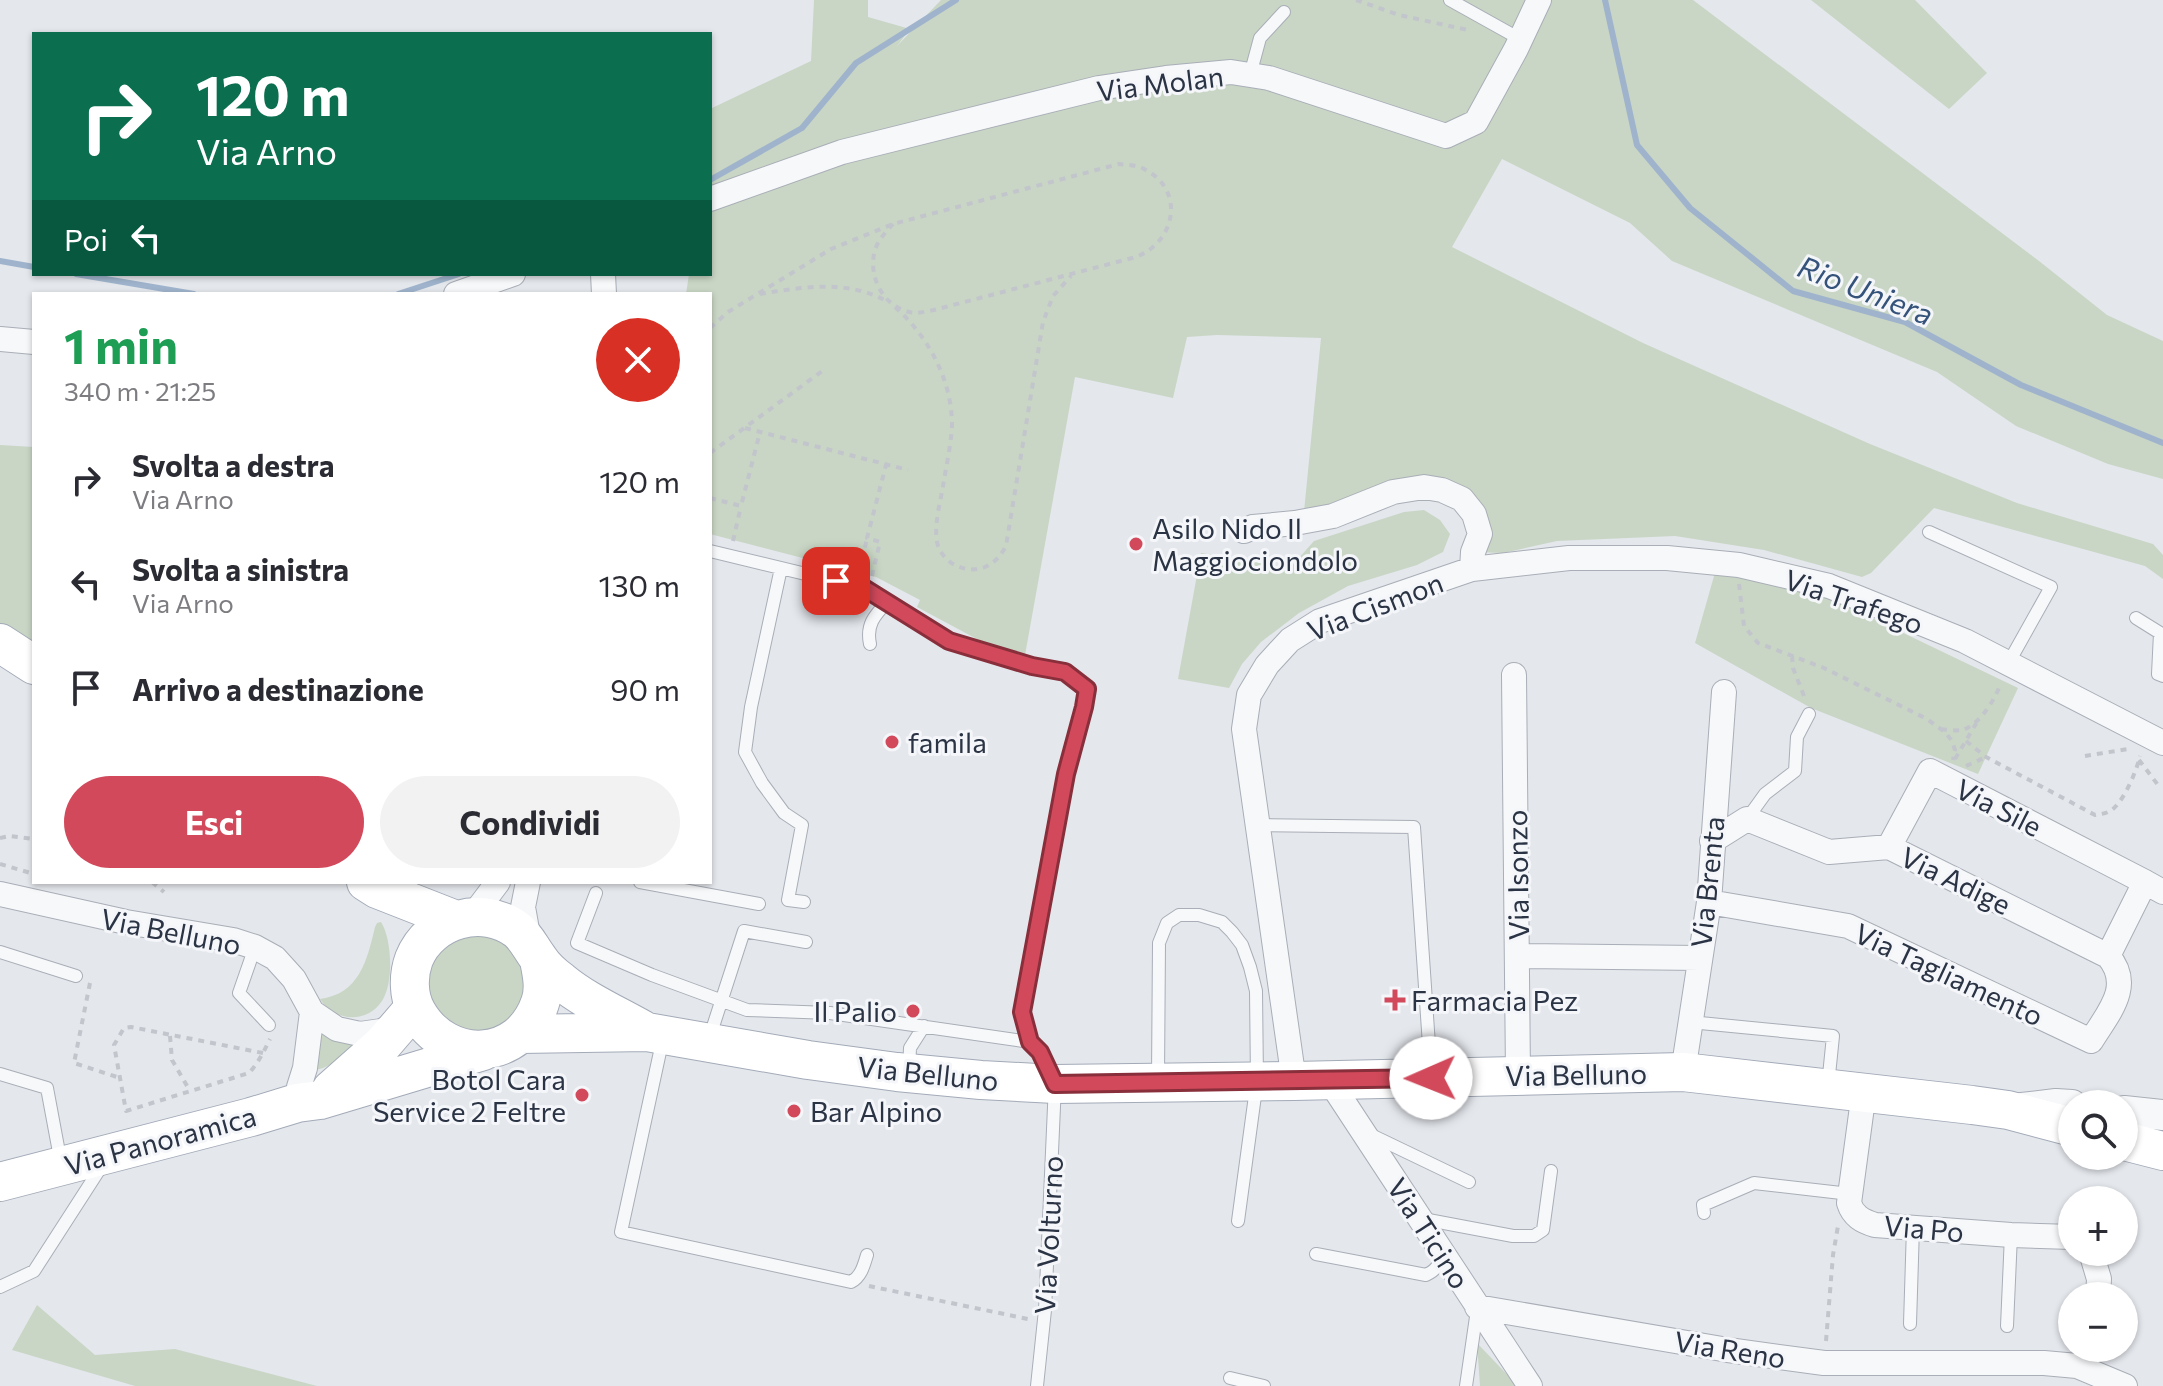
<!DOCTYPE html>
<html lang="it">
<meta charset="utf-8">
<style>
:root{--surface:#fff;--page:#f2f2f3;--text:#2b2b33;--muted:#7c7c81;--accent:#d1495b}
body{margin:0;font-family:Commissioner,sans-serif;background:var(--page);color:var(--text);height:100vh;display:flex;flex-direction:column;font-size:30px;white-space:nowrap}
*{box-sizing:border-box;margin:0}
p{font-size:26px;color:var(--muted)}
.icon{flex:none;width:44px;height:44px;fill:none;stroke:currentColor;stroke-width:2;stroke-linecap:round;stroke-linejoin:round}
.map{position:relative;flex:1;overflow:hidden}
.side{position:absolute;left:32px;top:292px;width:680px;height:592px;display:flex;flex-direction:column;background:var(--surface);border-radius:0px;box-shadow:0 2px 6px #0004}
.side>*{flex:none}
.top-card{position:absolute;left:32px;top:32px;width:680px;height:244px;border-radius:0px;box-shadow:0 2px 6px #0004;background:#0b6e4f;color:#fff;overflow:hidden}
.buttons{position:absolute;left:2058px;top:1090px;display:grid;gap:16px}
.buttons a{display:grid;place-items:center;width:80px;height:80px;border-radius:50%;background:var(--surface);box-shadow:0 2px 6px #0004;font-size:40px}
.pin{position:absolute;display:grid;place-items:center;width:68px;height:68px;color:#fff;margin:-34px;border-radius:16px;box-shadow:0 4px 12px #0006}
.me{position:absolute;width:88px;margin:-44px;rotate:269deg;stroke-linejoin:round;filter:drop-shadow(0 0 6px #0008)}
.turn{display:flex;align-items:center;gap:28px;height:168px;padding:0 32px;font-size:36px}
.turn .icon{width:104px;height:104px;stroke-width:2.5}
.turn b{display:block;font-size:56px;line-height:68px}
.then{display:flex;align-items:center;height:76px;padding:0 32px;background:#0003;gap:16px;font-size:30px}
.round{display:grid;place-items:center;flex:none;width:84px;height:84px;border-radius:42px;background:var(--page)}
.overview{display:flex;align-items:center;justify-content:space-between;height:136px;padding:0 32px}
h1{font-size:48px;font-weight:700;line-height:60px;color:#1e9e55}
.button{display:flex;gap:16px;margin-top:auto;padding:16px 32px}
.button a{flex:1;height:92px;border-radius:48px;background:var(--accent);color:#fff;font-size:32px;font-weight:700;line-height:92px;text-align:center}
.button a+a{background:var(--page);color:var(--text)}
ul{padding:0;list-style:none}
li{display:flex;align-items:center;gap:24px;height:104px;padding:0 32px}
li div{flex:1}
li b{display:block;font-size:30px}
li em{font-style:normal}
.map>svg:first-child{display:block}
.green{fill:#c9d6c5}
.lines{fill:none;stroke-linecap:round;stroke-linejoin:round}
.stream{stroke:#9fb4cc;stroke-width:6}
.service-casing{stroke:#a9aeb7;stroke-width:14}
.minor-casing{stroke:#a9aeb7;stroke-width:26}
.tertiary-casing{stroke:#a9aeb7;stroke-width:32}
.primary-casing{stroke:#a3abb8;stroke-width:40}
.path{stroke:#c2c5cb;stroke-width:4;stroke-dasharray:6 6;stroke-linecap:butt}
.service{stroke:#f7f8fa;stroke-width:12}
.minor{stroke:#f7f8fa;stroke-width:24}
.tertiary{stroke:#f7f8fa;stroke-width:30}
.primary{stroke:#fff;stroke-width:38}
.route-casing{stroke:#882f3b;stroke-width:20}
.route{stroke:#d1495b;stroke-width:14}
.poi-dot{fill:#d1495b;stroke:#f4f6f9;stroke-width:3}
.labels{text-anchor:middle;dominant-baseline:central;stroke-width:6;stroke-linejoin:round;paint-order:stroke}
.street-label{font-size:28px;fill:#2b3445;stroke:#f4f6f9}
.poi-label{font-size:28px;fill:#2b3445;stroke:#f4f6f9;text-anchor:start}
.water-label{font-size:30px;font-style:italic;fill:#34527a;stroke:#f4f6f9}
</style>
<div class="map">
<svg width="2163" height="1386" viewBox="0 0 2163 1386">
<rect width="100%" height="100%" fill="#e4e7ec"/>
<path class="green" d="M 814,0 L 868,0 L 868,17 L 910,29 L 897,46 L 941,0 L 1693,0 L 2039,261 L 2107,315 L 2163,341 L 2163,479 L 2108,464 L 2016,426 L 1937,372 L 1672,261 L 1630,223 L 1502,159 L 1452,247 L 1643,343 L 1870,444 L 2017,503 L 2153,544 L 2163,555 L 2163,579 L 2145,566 L 1934,508 L 1871,573 L 1862,577 L 1764,550 L 1675,536 L 1557,541 L 1503,553 L 1473,552 L 1480,533 L 1442,490 L 1303,522 L 1321,338 L 1217,335 L 1187,337 L 1173,398 L 1075,377 L 1025,655 L 988,645 L 917,607 L 920,600 L 876,577 L 710,534 L 710,294 L 686,294 L 689,274 L 710,274 L 710,109 L 811,61 Z
M 1811,0 L 1915,0 L 1987,73 L 1949,109 Z
M 0,445 L 34,447 L 34,651 L 0,629 Z
M 1424,510 L 1440,520 L 1450,534 L 1443,552 L 1417,565 L 1348,586 L 1299,613 L 1261,642 L 1242,664 L 1229,688 L 1178,679 L 1201,553 L 1290,568 L 1314,541 L 1404,512 Z
M 1716,569 L 1822,594 L 2018,688 L 1978,774 L 1811,708 L 1695,643 Z
M 381,922 C 392,939 394,983 382,1001 C 367,1024 334,1022 320,999 C 359,994 367,961 375,927 L 377,923 Z
M428 983a49 49 0 1 1 98 0a49 49 0 1 1-98 0Z
M 316,1021 L 365,1035 C 351,1049 335,1066 316,1070 Z
M 37,1305 L 95,1355 L 175,1349 L 317,1386 L 135,1386 L 12,1350 Z
M 1477,1343 L 1518,1386 L 1480,1386 Z"/>
<g class="lines">
<path class="stream" d="M 1605,0 L 1637,145 L 1690,208 L 1793,291 L 1905,322 L 2021,385 L 2163,443
M 710,180 L 802,128 L 856,63 L 956,0
M 0,261 L 34,267
M 76,274 L 194,294
M 398,294 L 459,274"/>
<defs>
<path id="service" d="M 1450,0 L 1520,39
M 1250,75 L 1260,38 L 1284,12
M 1929,532 L 2051,587 L 2009,662
M 710,551 L 864,588 L 949,641 L 1032,666 L 1065,672 L 1087,689 L 1084,707 L 1066,774 L 1022,1012 L 1030,1042 L 1040,1052 L 1055,1084 L 1045,1310 L 1037,1386
M 781,568 L 751,707 L 745,752 L 762,783 L 784,813 L 802,825 L 788,900 L 804,902
M 2136,618 L 2160,633 L 2158,674 L 2163,676
M 870,644 C 866,625 874,616 887,602
M 1747,819 L 1765,794 L 1795,771 L 1797,737 L 1809,714
M 1257,825 L 1414,827 L 1431,1074
M 640,882 L 759,904
M 596,893 L 577,943 L 652,975 L 747,1010 L 830,1013 L 1030,1042
M 255,947 L 239,993 L 269,1025
M 0,952 L 76,976
M 1690,1022 L 1833,1036 L 1828,1085
M 663,1038 L 621,1232 L 851,1282 C 861,1277 864,1265 867,1255
M 709,1039 L 744,931 L 806,942
M 909,1071 L 910,1048 L 924,1026
M 0,1074 L 47,1088 L 61,1163
M 1158,1077 L 1159,943 L 1167,923 L 1179,915 L 1199,915 L 1222,922 L 1232,932 L 1242,945 L 1250,967 L 1256,991 L 1257,1081 L 1238,1221
M 1369,1134 L 1469,1182
M 1704,1213 L 1703,1205 L 1754,1183 L 1850,1194
M 1423,1219 L 1513,1236 L 1534,1236 L 1543,1230 L 1551,1171
M 1316,1254 L 1426,1275 C 1436,1270 1439,1266 1441,1255
M 0,1287 L 34,1271 L 103,1164
M 1910,1324 L 1913,1227
M 2007,1326 L 2011,1235
M 1230,1378 L 1264,1386
M 1466,1386 L 1477,1310"/>
<path id="minor" d="M 710,199 L 842,152 L 1099,88 L 1166,78 L 1231,72 L 1269,78 L 1446,136 L 1476,122 L 1516,49 L 1539,0
M 603,274 L 604,294
M 456,294 L 513,274
M 0,339 L 34,342
M 1244,531 L 1253,527 L 1295,523 L 1333,516 L 1393,492 L 1424,487 L 1442,490 L 1462,499 L 1474,514 L 1480,534 L 1473,552 L 1472,569
M 1514,675 L 1518,1075
M 1889,847 L 1930,771 L 2145,882
M 528,882 L 523,907 L 529,941
M 0,894 L 126,922 L 233,940 L 255,947 L 275,958 L 294,979 L 312,1012 L 337,1029 L 360,1034 L 381,1031 L 397,1025
M 1709,902 L 1848,926 L 2091,1041 C 2108,1013 2134,986 2108,956 L 1889,847 L 1829,852 L 1747,819 L 1712,841
M 471,918 L 498,882
M 1518,956 L 1700,958
M 2108,956 L 2145,882 L 2163,892
M 1683,1072 L 1709,902 L 1724,692
M 1329,1080 L 1530,1386
M 1294,1081 L 1244,729 L 1249,695 L 1267,665 L 1290,640 L 1320,621 L 1472,569 L 1569,558 L 1667,558 L 1739,565 L 1829,586 L 1965,641 L 2163,743
M 1864,1092 L 1849,1203 C 1853,1216 1862,1221 1875,1225 L 2011,1235 L 2072,1237
M 297,1103 L 299,1087 L 305,1068 L 312,1012
M 2091,1252 L 2099,1279 L 2098,1296
M 1477,1307 L 1728,1350 L 1824,1363 L 2044,1363 L 2077,1366 L 2125,1386"/>
<path id="tertiary" d="M 2022,1108 L 2056,1104 L 2072,1105
M 2124,1111 L 2163,1115"/>
<path id="primary" d="M 0,643 L 34,665
M 366,882 L 377,889 L 456,920
M 539,960 C 542,975 545,989 540,1003 C 520,1062 447,1065 417,1012 C 408,997 408,975 414,959 C 430,919 483,904 517,930 C 527,938 531,949 539,959 C 544,967 553,975 561,981 C 585,1001 617,1015 645,1031
M 520,1034 L 647,1032 L 808,1060 L 897,1072 L 981,1080 L 1055,1084 L 1294,1081 L 1683,1072 L 1972,1105 L 2008,1110 L 2072,1127
M 331,1090 L 383,1044 L 414,1008
M 2124,1141 L 2163,1151
M 0,1182 L 251,1117 L 297,1103 L 320,1100 L 483,1051"/>
</defs>
<use href="#service" class="service-casing"/>
<use href="#minor" class="minor-casing"/>
<use href="#tertiary" class="tertiary-casing"/>
<use href="#primary" class="primary-casing"/>
<path class="path" d="M 1356,0 L 1399,15 L 1468,30
M 760,294 C 802,287 849,279 888,302
M 895,307 C 928,336 952,380 952,425 C 951,446 946,467 943,486 C 940,504 934,524 937,542 C 941,562 965,575 985,567 C 995,563 1001,555 1006,546 L 1043,322 L 1053,296 L 1071,276
M 710,328 L 728,312 L 831,249 L 893,224 L 1119,164 C 1127,165 1136,165 1144,169 C 1185,189 1177,241 1136,257 L 934,310 C 928,311 920,313 915,313 C 885,310 867,278 875,250 C 878,240 886,232 893,224
M 745,428 L 908,470
M 710,453 L 825,369
M 710,498 L 741,506 L 760,432
M 733,541 L 741,506
M 860,571 L 867,538
M 872,576 L 880,542 L 867,538 L 886,465
M 1739,584 L 1744,626 L 1758,643 L 1824,668 L 1927,719 L 1945,732 L 1952,741 L 1955,750 L 1953,760
M 1792,656 L 1793,668 L 1806,701
M 1941,729 C 1948,730 1956,731 1962,730 C 1980,725 1995,699 2001,683
M 1966,741 L 1986,757 L 2095,815 C 2100,814 2104,814 2108,812 C 2122,807 2137,770 2140,756
M 2085,756 L 2128,749
M 1955,759 L 1977,722
M 2139,760 L 2158,785
M 1966,766 L 1986,757
M 0,838 L 10,836 L 34,839
M 0,864 L 34,874
M 152,882 L 164,892
M 90,983 L 74,1063 L 120,1078
M 170,1036 L 172,1060 L 190,1091
M 263,1053 L 131,1027 L 124,1028 L 114,1045 L 126,1111 L 249,1073 C 259,1062 264,1051 270,1039
M 869,1286 L 1028,1319
M 1826,1341 L 1833,1255 L 1838,1226"/>
<use href="#service" class="service"/>
<use href="#minor" class="minor"/>
<use href="#tertiary" class="tertiary"/>
<use href="#primary" class="primary"/>
</g>
<g class="lines">
<defs>
<path id="route" d="M 836,581 L 864,588 L 949,641 L 1032,666 L 1065,672 L 1087,689 L 1084,707 L 1066,774 L 1022,1012 L 1030,1042 L 1040,1052 L 1055,1084 L 1431,1078"/>
</defs>
<use href="#route" class="route-casing"/>
<use href="#route" class="route"/>
</g>
<g class="poi-dot">
<circle cx="1136" cy="544" r="8"/>
<circle cx="892" cy="742" r="8"/>
<path d="M1391 988h8v8h8v8h-8v8h-8v-8h-8v-8h8z"/>
<circle cx="913" cy="1011" r="8"/>
<circle cx="582" cy="1095" r="8"/>
<circle cx="794" cy="1111" r="8"/>
</g>
<g class="labels">
<g class="street-label">
<text transform="translate(1160 83) rotate(-7)">Via Molan</text>
<text transform="translate(1854 601) rotate(19)">Via Trafego</text>
<text transform="translate(1375 606) rotate(-21)">Via Cismon</text>
<text transform="translate(1999 807) rotate(27)">Via Sile</text>
<text transform="translate(1517 875) rotate(-91)">Via Isonzo</text>
<text transform="translate(1956 880) rotate(26)">Via Adige</text>
<text transform="translate(1707 882) rotate(-84)">Via Brenta</text>
<text transform="translate(171 931) rotate(11)">Via Belluno</text>
<text transform="translate(1949 974) rotate(25)">Via Tagliamento</text>
<text transform="translate(928 1073) rotate(6)">Via Belluno</text>
<text transform="translate(1576 1074) rotate(-1)">Via Belluno</text>
<text transform="translate(160 1140) rotate(-15)">Via Panoramica</text>
<text transform="translate(1924 1228) rotate(5)">Via Po</text>
<text transform="translate(1429 1233) rotate(57)">Via Ticino</text>
<text transform="translate(1048 1235) rotate(-87)">Via Volturno</text>
<text transform="translate(1730 1349) rotate(9)">Via Reno</text>
</g>
<g class="poi-label">
<text x="1152" y="528">Asilo Nido Il<tspan x="1152" dy="32">Maggiociondolo</tspan></text>
<text x="908" y="742">famila</text>
<text x="1411" y="1000">Farmacia Pez</text>
<text x="897" y="1011" text-anchor="end">Il Palio</text>
<text x="566" y="1079" text-anchor="end">Botol Cara<tspan x="566" dy="32">Service 2 Feltre</tspan></text>
<text x="810" y="1111">Bar Alpino</text>
</g>
<g class="water-label">
<text transform="translate(1866 289) rotate(21)">Rio Uniera</text>
</g>
</g>
</svg>
<div class="buttons">
<a><svg class="icon" aria-label="search" viewBox="0 0 24 24"><circle cx="10" cy="10" r="6"/><path d="M15 15l6 6"/></svg></a>
<a>+</a>
<a>−</a>
</div>
<div class="pin" style="left:836px;top:581px;background:#d93025"><svg class="icon" aria-label="arrive" viewBox="0 0 24 24"><path d="M6 21V4h12l-3 4 3 4H6"/></svg></div>
<svg class="me" style="left:1431px;top:1078px" viewBox="-20 -20 40 40"><circle r="19" fill="#fff"/><path d="M0-13L10 11 0 6-10 11z" fill="#d1495b"/></svg>
<div class="top-card">
<div class="turn"><svg class="icon" aria-label="right" viewBox="0 0 24 24"><path d="M7 20v-9h11M14 6l5 5-5 5"/></svg><div><b>120 m</b>Via Arno</div></div>
<div class="then">Poi<svg class="icon" aria-label="left" viewBox="0 0 24 24"><path d="M17 20v-9H6M10 6l-5 5 5 5"/></svg></div>
</div>
<section class="side">
<div class="overview"><div><h1>1 min</h1><p>340 m · 21:25</p></div><a class="round" style="background:#d93025;color:#fff"><svg class="icon" aria-label="close" viewBox="0 0 24 24"><path d="M6 6l12 12M18 6L6 18"/></svg></a></div>
<ul>
<li><svg class="icon" aria-label="right" viewBox="0 0 24 24"><path d="M7 20v-9h11M14 6l5 5-5 5"/></svg><div><b>Svolta a destra</b><p>Via Arno</p></div><em>120 m</em></li>
<li><svg class="icon" aria-label="left" viewBox="0 0 24 24"><path d="M17 20v-9H6M10 6l-5 5 5 5"/></svg><div><b>Svolta a sinistra</b><p>Via Arno</p></div><em>130 m</em></li>
<li><svg class="icon" aria-label="arrive" viewBox="0 0 24 24"><path d="M6 21V4h12l-3 4 3 4H6"/></svg><div><b>Arrivo a destinazione</b></div><em>90 m</em></li>
</ul>
<div class="button"><a>Esci</a><a>Condividi</a></div>
</section>
</div>
